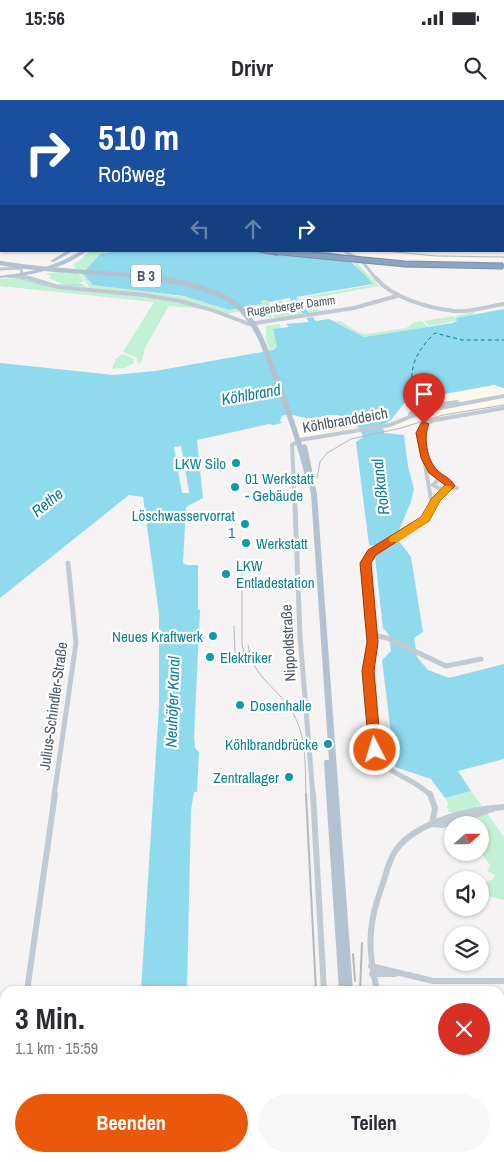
<!DOCTYPE html>
<html lang="de">
<meta charset="utf-8">
<style>
:root{--surface:#fff;--page:#f7f7f7;--text:#2b2b33;--muted:#7c7c81;--accent:#ea580c}
body{margin:0;font-family:"Archivo Narrow",sans-serif;background:var(--page);color:var(--text);height:100vh;display:flex;flex-direction:column;font-size:19px;white-space:nowrap}
*{box-sizing:border-box;margin:0}
p{font-size:16px;color:var(--muted)}
.icon{flex:none;width:28px;height:28px;fill:none;stroke:currentColor;stroke-width:2;stroke-linecap:round;stroke-linejoin:round}
.map{position:relative;flex:1;overflow:hidden}
.drawer{position:absolute;left:0px;top:886px;width:505px;height:176px;display:flex;flex-direction:column;background:var(--surface);border-radius:15px 15px 0 0;box-shadow:0 1px 4px #0004}
.drawer>*{flex:none}
.top-card{position:absolute;left:0px;top:0px;width:505px;height:152px;box-shadow:0 1px 4px #0004;background:#1a4fa0;color:#fff;overflow:hidden}
.needle{width:32px;rotate:69deg}
.fabs{position:absolute;left:444px;top:716px;display:grid;gap:10px}
.fabs a{display:grid;place-items:center;width:45px;height:45px;border-radius:50%;background:var(--surface);box-shadow:0 1px 4px #0004;font-size:25px}
.pin{position:absolute;display:grid;place-items:center;width:42px;height:42px;color:#fff;margin:-51px -21px;border-radius:50% 50% 50% 0;rotate:-45deg;box-shadow:0 0 5px #0007}
.pin .icon{rotate:45deg}
.me{position:absolute;width:55px;margin:-28px;rotate:355deg;stroke-linejoin:round;filter:drop-shadow(0 0 4px #0008)}
.turn{display:flex;align-items:center;gap:18px;height:105px;padding:0 15px;font-size:22px}
.turn .icon{width:65px;height:65px;stroke-width:2.5}
.turn b{display:block;font-size:35px;line-height:42px}
.lanes{display:flex;align-items:center;height:48px;padding:0 15px;background:#0003;justify-content:center;gap:25px;direction:ltr}
.lanes .off{opacity:.35}
.round{display:grid;place-items:center;flex:none;width:52px;height:52px;border-radius:26px;background:var(--page)}
.summary{display:flex;align-items:center;justify-content:space-between;height:85px;padding:0 15px}
h1{font-size:30px;font-weight:700;line-height:38px}
.button{display:flex;gap:10px;margin-top:auto;padding:10px 15px}
.button a{flex:1;height:58px;border-radius:30px;background:var(--accent);color:#fff;font-size:20px;font-weight:700;line-height:58px;text-align:center}
.button a+a{background:var(--page);color:var(--text)}
.status{display:flex;justify-content:space-between;align-items:center;height:35px;padding:0 25px;background:var(--surface);direction:ltr}
.status svg{height:14px;fill:currentColor}
header{display:flex;justify-content:space-between;align-items:center;height:65px;padding:0 15px;background:var(--surface);font-size:22px;font-weight:700}
.map>svg:first-child{display:block}
.commercial{fill:#fdf9ef}
.green{fill:#c3f1d5}
.water{fill:#90daee}
.pier{fill:#f5f3f3}
.lines{fill:none;stroke-linecap:round;stroke-linejoin:round}
.stream{stroke:#90daee;stroke-width:1}
.ferry{stroke:#0c7c9b;stroke-width:1;stroke-dasharray:4 3;stroke-linecap:butt}
.highway-casing{stroke:#7690ad;stroke-width:2}
.minor-far3{stroke:#c1cad2;stroke-width:3}
.minor-far2{stroke:#c1cad2;stroke-width:4}
.minor-far1{stroke:#c1cad2;stroke-width:5}
.minor{stroke:#c1cad2;stroke-width:6}
.major{fill:#b3c2d1;fill-rule:evenodd}
.highway{fill:#8ba5c1;fill-rule:evenodd}
.rail-far1{stroke:#b5b8bd;stroke-width:1}
.rail{stroke:#b5b8bd;stroke-width:2}
.highway-bridge-casing{stroke:#7690ad;stroke-width:7;stroke-linecap:butt}
.major-bridge-far1{stroke:#b3c2d1;stroke-width:4.5}
.major-bridge{stroke:#b3c2d1;stroke-width:5.5}
.highway-bridge{stroke:#8ba5c1;stroke-width:5}
.route{fill:#ea580c;stroke:#983908}
.slow{fill:#f59e0b}
.culture-dot{fill:#0f9aa8;stroke:#fff;stroke-width:2}
.labels{text-anchor:middle;dominant-baseline:central;stroke-width:4.5;stroke-linejoin:round;paint-order:stroke}
.far-street-label{font-size:12px;fill:#4a5661;stroke:#fff}
.shield{fill:#fff;stroke:#808990;stroke-width:1}
.shield-label{font-size:14px;font-weight:bold;fill:#4a5661}
.street-label{font-size:15px;fill:#4a5661;stroke:#fff}
.culture-label{font-size:15px;fill:#0d838f;stroke:#fff;text-anchor:end}
.water-label{font-size:16px;font-style:italic;fill:#0c7c9b;stroke:#fff}
</style>
<div class="status"><b>15:56</b><svg viewBox="0 0 49 12"><path d="M0 12V9h3v3zM5 12V6h3v6zM10 12V3h3v9zM15 12V0h3v12zM26 1h20v11H26zM47 4h2v5h-2z"/></svg></div>
<header><svg class="icon" aria-label="back" viewBox="0 0 24 24"><path d="M15 5l-7 7 7 7"/></svg>Drivr<svg class="icon" aria-label="search" viewBox="0 0 24 24"><circle cx="10" cy="10" r="6"/><path d="M15 15l6 6"/></svg></header>
<div class="map">
<svg width="504" height="1062" viewBox="0 0 504 1062">
<rect width="100%" height="100%" fill="#f5f3f3"/>
<path class="commercial" d="M 349,151 L 497,160 L 497,161 L 389,158 L 361,156 Z
M 495,285 L 504,288 L 504,303 L 443,314 L 401,327 L 389,330 L 385,328 L 414,319 L 430,311 L 424,305 L 421,298 Z
M 331,313 L 349,319 L 355,326 L 351,330 L 293,339 L 287,325 L 311,320 L 307,318 Z"/>
<path class="green" d="M 89,151 L 90,152 L 118,151 L 100,154 L 87,169 L 77,169 L 72,165 L 80,160 Z
M 354,163 L 357,163 L 379,186 L 313,198 L 311,200 L 321,212 L 311,214 L 299,199 L 310,198 L 308,196 L 372,185 Z
M 61,171 L 78,173 L 84,181 L 79,183 L 89,188 L 69,186 L 70,185 L 62,184 L 49,178 L 51,176 L 46,174 Z
M 80,173 L 151,192 L 198,199 L 229,210 L 238,208 L 241,211 L 227,214 L 210,207 L 174,198 L 90,188 Z
M 17,178 L 57,188 L 163,198 L 205,209 L 169,206 L 146,246 L 141,263 L 138,264 L 137,258 L 123,252 L 154,202 L 0,186 L 0,179 Z
M 266,200 L 270,204 L 277,203 L 276,201 L 282,200 L 284,203 L 290,200 L 303,215 L 276,219 L 264,206 L 273,219 L 265,217 L 257,222 L 261,218 L 269,216 L 261,207 L 248,210 L 245,207 L 262,204 L 260,201 Z
M 474,212 L 476,214 L 456,218 L 457,221 L 429,226 L 424,221 L 454,216 L 454,218 L 447,219 L 455,218 L 456,216 Z
M 333,221 L 340,221 L 360,233 L 366,234 L 406,228 L 413,223 L 422,221 L 428,227 L 364,237 Z
M 279,224 L 281,228 L 273,230 L 277,247 L 270,251 L 266,240 L 266,226 Z
M 122,254 L 133,258 L 134,263 L 125,268 L 112,269 L 116,259 Z
M 471,691 L 504,737 L 504,800 L 487,796 L 480,792 L 480,785 L 493,779 L 495,775 L 487,771 L 490,765 L 480,751 L 480,725 L 459,725 L 460,723 L 452,712 L 450,712 L 447,707 L 448,703 L 445,698 Z"/>
<path class="water" d="M 118,151 L 323,151 C 346,154 358,167 373,184 L 296,197 L 310,214 L 304,215 L 289,198 L 269,202 L 266,200 L 260,201 L 262,204 L 229,210 L 184,196 L 93,185 L 83,173 L 100,154 Z
M 504,209 L 504,288 L 494,285 L 406,301 L 391,320 L 383,325 L 384,333 L 404,335 L 408,366 L 414,389 L 411,402 L 397,435 L 399,441 L 411,457 L 423,532 L 414,538 L 417,557 L 428,570 L 449,578 L 504,564 L 504,659 L 458,671 L 471,691 L 445,698 L 431,679 L 395,667 L 382,560 L 391,551 L 389,535 L 383,528 L 375,457 L 378,452 L 376,446 L 369,445 L 356,342 L 363,337 L 360,328 C 354,326 353,322 348,319 C 334,310 323,318 309,318 C 299,318 293,312 282,316 L 280,321 L 282,323 L 273,325 L 269,324 L 197,340 L 203,398 L 186,407 L 183,463 L 187,465 L 198,465 L 198,509 L 200,510 L 194,637 L 195,648 L 199,652 L 197,692 L 194,692 L 191,710 L 187,891 L 141,891 L 159,605 L 159,514 L 143,397 L 129,395 L 0,498 L 0,263 L 114,275 L 155,271 L 273,250 L 277,247 L 273,229 L 289,227 L 286,224 L 309,222 L 306,218 L 313,217 L 316,221 L 329,219 L 364,237 L 453,223 L 457,221 L 456,218 Z
M 500,894 L 504,894 L 504,1062 L 386,1062 L 385,1058 L 500,1058 Z
M 131,1058 L 185,1058 L 185,1062 L 130,1062 Z"/>
<path class="pier" d="M 181,346 L 189,391 L 189,393 L 182,393 L 174,347 Z"/>
<g class="lines">
<path class="stream" d="M 21,179 L 47,186
M 56,185 L 82,185"/>
<path class="ferry" d="M 414,291 C 407,268 418,249 435,233 L 462,240 L 504,240"/>
<defs>
<path id="highway" d="M 0,114 L 1,114 L 1,117 L 0,117 Z
M 257,151 L 275,151 L 280,153 L 277,155 Z"/>
</defs>
<use href="#highway" class="highway-casing"/>
<path class="minor-far3" d="M 34,1 L 36,0
M 174,1 L 176,0
M 344,151 L 361,160 L 377,180
M 0,169 L 21,168 L 22,174 L 31,180
M 8,176 L 26,178"/>
<path class="minor-far2" d="M 29,178 L 58,187 L 144,195 L 180,201 L 212,210 L 249,224 L 354,208 L 397,196
M 376,178 C 392,198 428,208 454,211 C 469,213 489,206 504,204
M 410,314 L 423,307 L 457,302
M 429,364 L 432,371 L 446,380
M 448,382 L 438,380 L 433,385 L 440,389 L 457,388
M 432,405 L 420,336 C 421,326 425,323 435,320 L 504,308
M 295,407 L 292,345 L 300,340 L 390,325 L 424,311 L 504,296
M 433,407 L 445,389"/>
<path class="minor-far1" d="M 295,406 L 300,536 L 313,696
M 372,535 L 387,538 L 446,566 L 481,559
M 54,696 L 76,543 L 68,463
M 431,696 C 414,677 390,677 376,654 L 368,571 L 372,542 L 366,463 C 380,435 420,434 434,406"/>
<path class="minor" d="M 313,694 L 324,891
M 430,694 L 435,708 L 432,724
M 432,724 L 443,725 L 493,709
M 371,866 L 433,881 L 504,881
M 372,874 L 395,874
M 27,891 L 55,694
M 377,891 C 368,850 367,826 382,786 C 386,775 388,763 394,753 C 413,722 470,709 504,707
M 333,1058 L 333,1062
M 4,1062 L 5,1056"/>
<path class="major" d="M 0,119 L 1,119 L 1,122 L 0,122 Z
M 67,151 L 73,151 L 54,162 L 50,161 Z
M 81,151 L 87,151 C 63,169 30,176 0,178 L 0,176 C 29,173 56,166 81,151 Z
M 304,344 L 307,346 L 317,394 L 353,891 L 339,891 L 324,662 L 325,660 L 329,660 L 311,394 L 301,346 Z
M 343,1058 L 362,1058 L 362,1062 L 344,1062 Z"/>
<use href="#highway" class="highway"/>
<path class="rail-far1" d="M 11,1 L 13,0
M 0,14 L 1,12
M 386,151 L 436,156 L 504,157
M 317,378 L 320,362 L 327,353 L 351,339 L 401,328 L 443,315 L 504,305
M 242,461 L 242,544 L 244,554
M 234,526 L 235,554
M 248,545 C 252,579 280,588 294,615 C 307,639 305,669 306,696"/>
<path class="rail" d="M 306,694 L 316,891
M 353,854 L 355,881
M 360,891 L 362,843
M 368,1058 L 369,1062
M 313,1062 L 314,1058
M 322,1062 L 323,1058"/>
<defs>
<path id="highway-bridge" d="M 271,151 L 405,164 L 503,166"/>
</defs>
<use href="#highway-bridge" class="highway-bridge-casing"/>
<path class="major-bridge-far1" d="M 0,163 C 55,173 110,171 165,180"/>
<path class="major-bridge" d="M 157,178 C 182,182 224,190 242,210 C 260,229 267,254 276,278 C 288,310 299,340 307,373"/>
<use href="#highway-bridge" class="highway-bridge"/>
</g>
<path class="route" d="M 424,322 L 429,324 C 423,337 427,360 437,370 C 443,376 451,378 455,386 L 440,401 L 429,421 L 376,455 L 371,463 L 378,542 L 374,571 L 381,650 L 375,654 L 369,650 L 362,571 L 367,542 L 360,463 L 368,450 L 421,417 L 432,398 L 445,385 L 429,373 L 421,358 L 416,333 L 421,323 Z"/>
<path class="slow" d="M 444,386 L 451,386 L 452,389 L 440,401 L 429,421 L 398,442 L 390,442 L 389,439 L 390,437 L 421,417 L 432,398 Z"/>
<g class="culture-dot">
<circle cx="236" cy="363" r="5"/>
<circle cx="235" cy="387" r="5"/>
<circle cx="245" cy="424" r="5"/>
<circle cx="246" cy="443" r="5"/>
<circle cx="226" cy="474" r="5"/>
<circle cx="213" cy="536" r="5"/>
<circle cx="210" cy="557" r="5"/>
<circle cx="240" cy="605" r="5"/>
<circle cx="328" cy="644" r="5"/>
<circle cx="289" cy="677" r="5"/>
</g>
<g class="labels">
<g class="far-street-label">
<text transform="translate(291 206) rotate(-8)">Rugenberger Damm</text>
</g>
<rect class="shield" x="131" y="164.5" width="30" height="23" rx="4"/>
<g class="shield-label">
<text x="146" y="176">B 3</text>
</g>
<g class="street-label">
<text transform="translate(345 320) rotate(-10)">Köhlbranddeich</text>
<text transform="translate(288 543) rotate(-93)">Nippoldstraße</text>
<text transform="translate(53 606) rotate(-82)">Julius-Schindler-Straße</text>
</g>
<g class="culture-label">
<text x="226" y="363">LKW Silo</text>
<text x="245" y="378" text-anchor="start">01 Werkstatt<tspan x="245" dy="17">- Gebäude</tspan></text>
<text x="235" y="415">Löschwasservorrat<tspan x="235" dy="17">1</tspan></text>
<text x="256" y="443" text-anchor="start">Werkstatt</text>
<text x="236" y="465" text-anchor="start">LKW<tspan x="236" dy="17">Entladestation</tspan></text>
<text x="203" y="536">Neues Kraftwerk</text>
<text x="220" y="557" text-anchor="start">Elektriker</text>
<text x="250" y="605" text-anchor="start">Dosenhalle</text>
<text x="318" y="644">Köhlbrandbrücke</text>
<text x="279" y="677">Zentrallager</text>
</g>
<g class="water-label">
<text transform="translate(251 294) rotate(-10)">Köhlbrand</text>
<text transform="translate(380 387) rotate(-97)">Roßkanal</text>
<text transform="translate(47 402) rotate(-39)">Rethe</text>
<text transform="translate(172 602) rotate(-88)">Neuhöfer Kanal</text>
</g>
</g>
</svg>
<div class="fabs">
<a><svg class="needle" viewBox="-14 -14 28 28"><path d="M0-13l5 13h-10z" fill="#e53935"/><path d="M0 13l5-13h-10z" fill="#7c7c81"/></svg></a>
<a><svg class="icon" aria-label="sound" viewBox="0 0 24 24"><path d="M4 9h4l5-4v14l-5-4H4zM17 9q2 3 0 6"/></svg></a>
<a><svg class="icon" aria-label="layers" viewBox="0 0 24 24"><path d="M12 4l9 5-9 5-9-5zM3 14l9 5 9-5"/></svg></a>
</div>
<div class="pin" style="left:424px;top:324px;background:#d93025"><svg class="icon" aria-label="arrive" viewBox="0 0 24 24"><path d="M6 21V4h12l-3 4 3 4H6"/></svg></div>
<svg class="me" style="left:375px;top:650px" viewBox="-20 -20 40 40"><circle r="17" fill="#ea580c" stroke="#fff" stroke-width="3"/><path d="M0-11L8 9 0 5-8 9z" fill="#fff"/></svg>
<div class="top-card">
<div class="turn"><svg class="icon" aria-label="right" viewBox="0 0 24 24"><path d="M7 20v-9h11M14 6l5 5-5 5"/></svg><div><b>510 m</b>Roßweg</div></div>
<div class="lanes"><svg class="icon off" aria-label="left" viewBox="0 0 24 24"><path d="M17 20v-9H6M10 6l-5 5 5 5"/></svg><svg class="icon off" aria-label="ahead" viewBox="0 0 24 24"><path d="M12 20V5M6 11l6-6 6 6"/></svg><svg class="icon" aria-label="right" viewBox="0 0 24 24"><path d="M7 20v-9h11M14 6l5 5-5 5"/></svg></div>
</div>
<section class="drawer">
<div class="summary"><div><h1>3 Min.</h1><p>1.1 km · 15:59</p></div><a class="round" style="background:#d93025;color:#fff"><svg class="icon" aria-label="close" viewBox="0 0 24 24"><path d="M6 6l12 12M18 6L6 18"/></svg></a></div>
<div class="button"><a>Beenden</a><a>Teilen</a></div>
</section>
</div>
